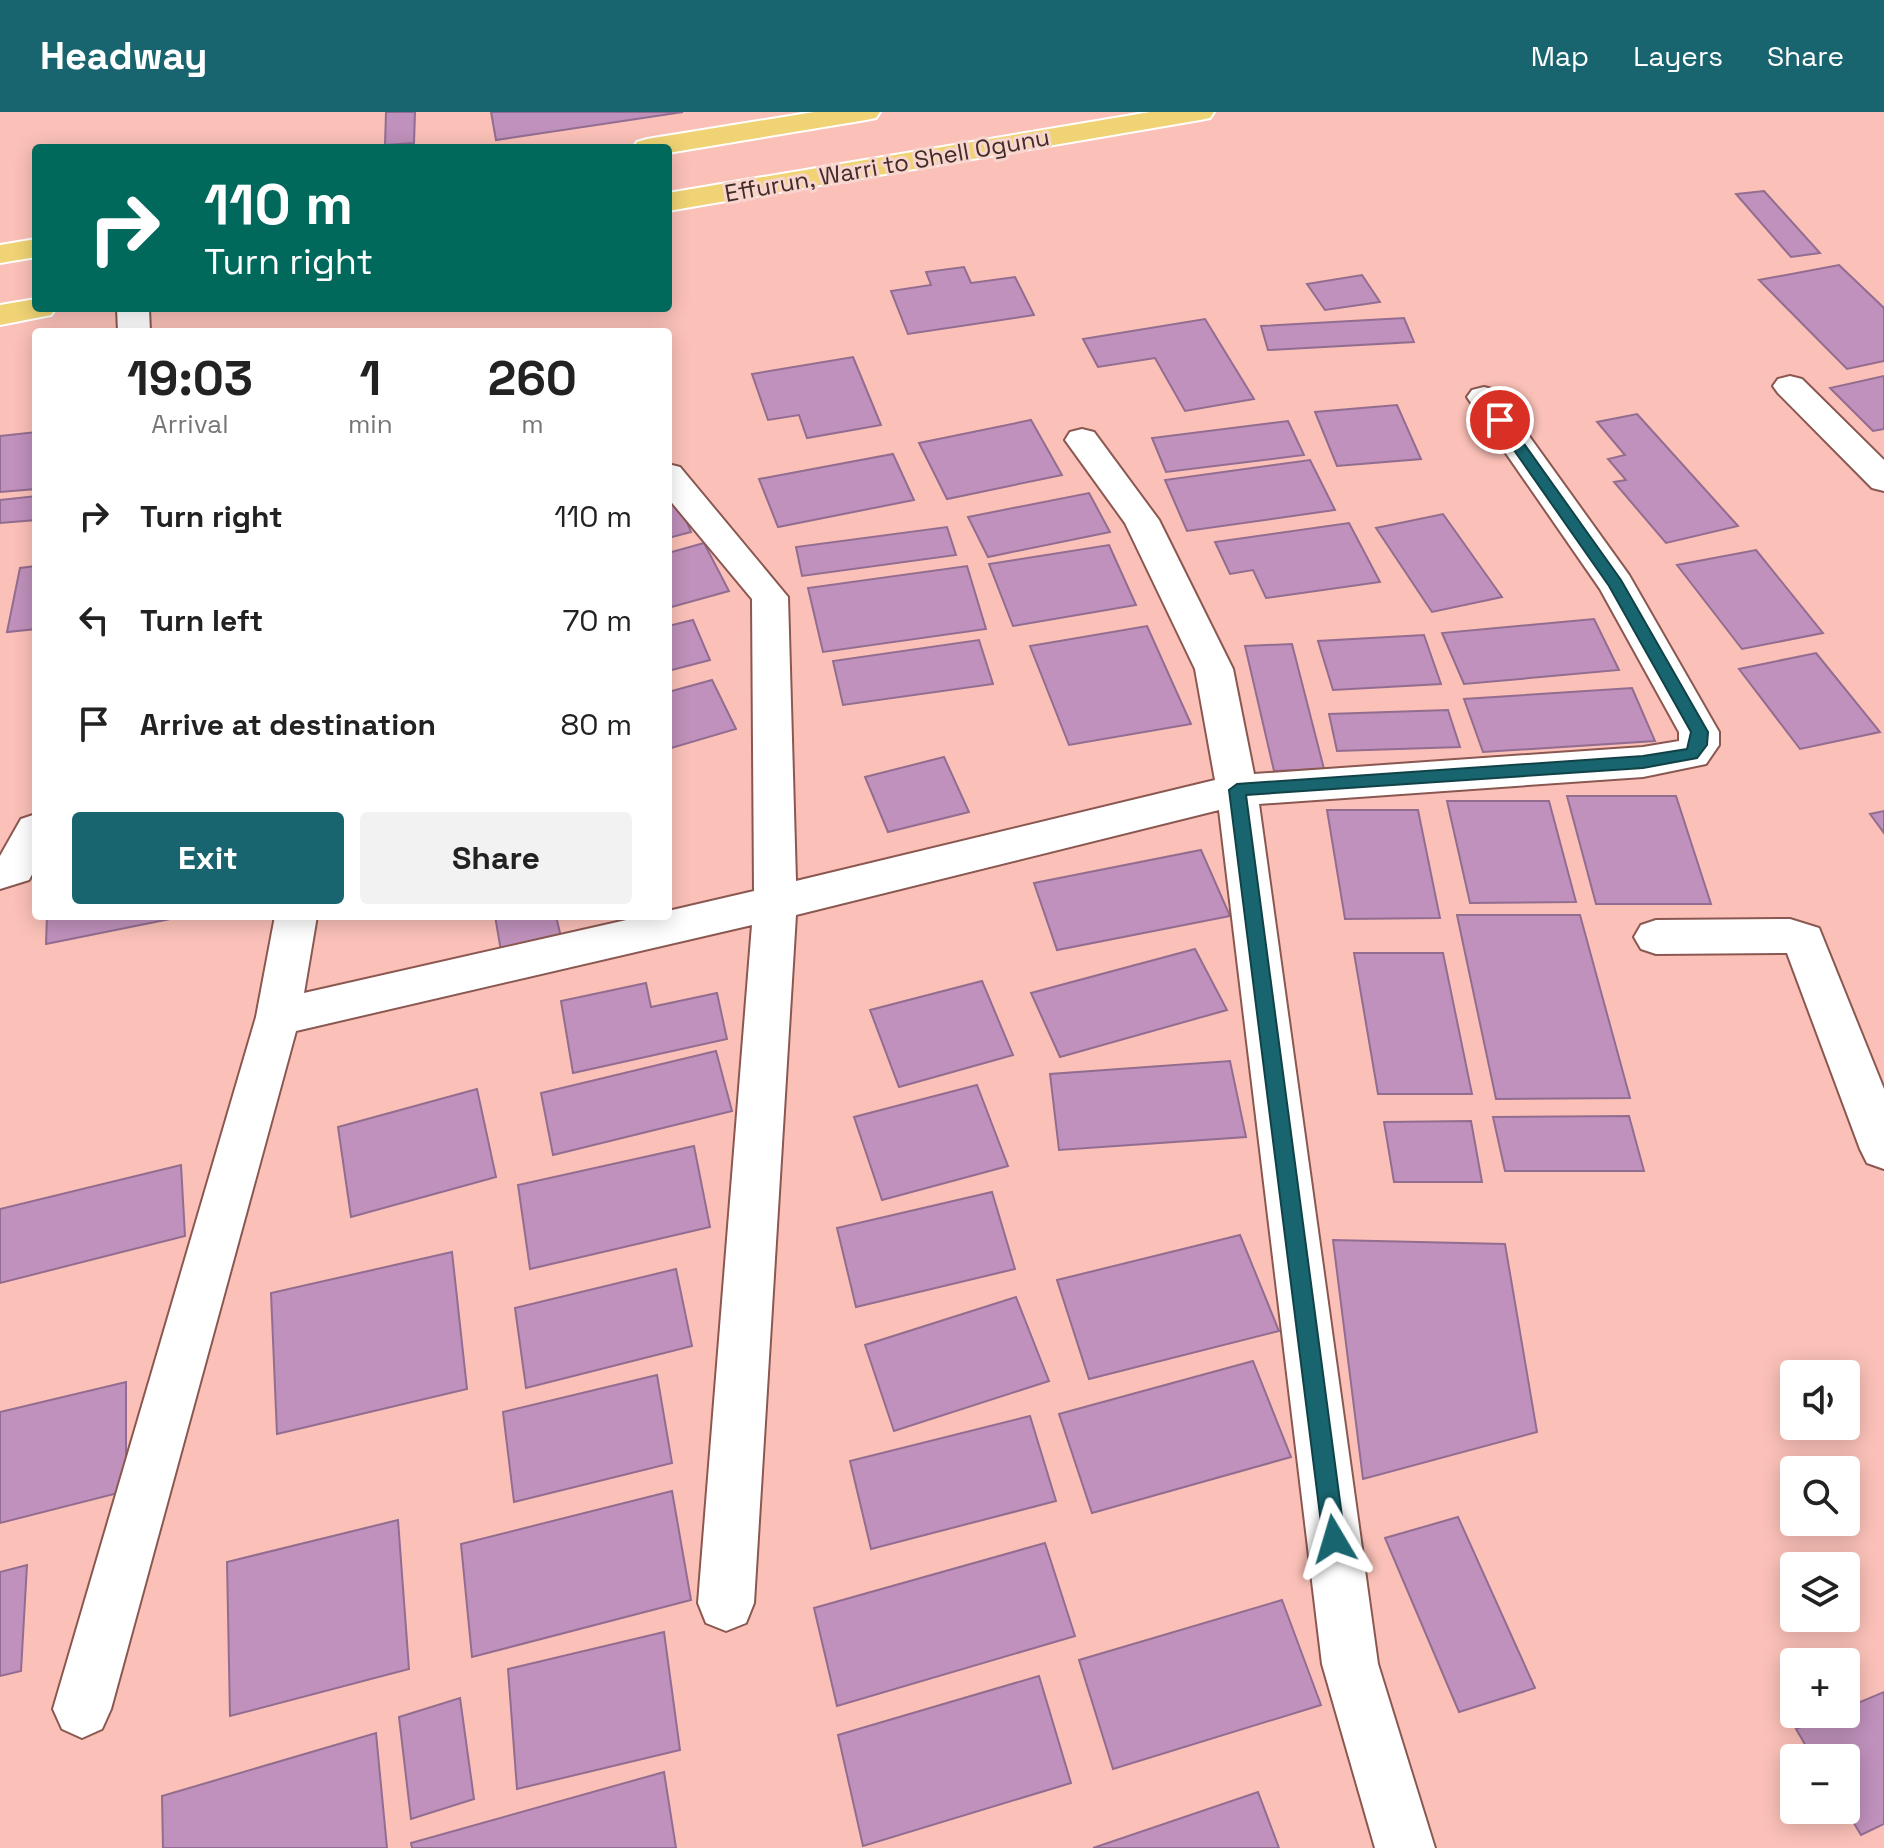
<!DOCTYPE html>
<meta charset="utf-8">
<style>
:root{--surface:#fff;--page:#f2f2f2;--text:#222;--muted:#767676;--accent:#19656f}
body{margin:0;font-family:"Space Grotesk",sans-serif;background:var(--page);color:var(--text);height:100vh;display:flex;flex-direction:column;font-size:30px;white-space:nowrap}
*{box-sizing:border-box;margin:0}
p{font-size:26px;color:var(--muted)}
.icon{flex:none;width:44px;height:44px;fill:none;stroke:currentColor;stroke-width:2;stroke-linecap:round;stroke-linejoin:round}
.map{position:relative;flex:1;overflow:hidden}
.panel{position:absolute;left:32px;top:216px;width:640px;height:592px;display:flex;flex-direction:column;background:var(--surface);border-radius:8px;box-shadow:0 4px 20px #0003}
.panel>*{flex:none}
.top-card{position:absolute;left:32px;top:32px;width:640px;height:168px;border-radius:8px;box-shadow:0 4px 20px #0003;background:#00695c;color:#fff;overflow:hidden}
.fabs{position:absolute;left:1780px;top:1248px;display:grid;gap:16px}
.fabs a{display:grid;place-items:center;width:80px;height:80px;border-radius:8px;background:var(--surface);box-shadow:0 4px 20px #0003;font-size:40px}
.pin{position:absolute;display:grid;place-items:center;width:68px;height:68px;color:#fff;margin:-34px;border:4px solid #fff;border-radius:50%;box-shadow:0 2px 8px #0007}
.me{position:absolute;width:88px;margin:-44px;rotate:353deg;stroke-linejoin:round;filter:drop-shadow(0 0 6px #0008)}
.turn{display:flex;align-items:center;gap:28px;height:168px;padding:0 40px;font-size:36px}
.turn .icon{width:104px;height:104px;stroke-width:2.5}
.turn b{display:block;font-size:56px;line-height:68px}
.eta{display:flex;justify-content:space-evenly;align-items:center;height:136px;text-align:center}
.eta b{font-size:48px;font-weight:800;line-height:56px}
.cta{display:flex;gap:16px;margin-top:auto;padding:16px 40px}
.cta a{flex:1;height:92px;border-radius:8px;background:var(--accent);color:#fff;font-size:32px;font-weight:800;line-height:92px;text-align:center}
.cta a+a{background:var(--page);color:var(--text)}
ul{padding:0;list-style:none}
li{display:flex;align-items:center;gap:24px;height:104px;padding:0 40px}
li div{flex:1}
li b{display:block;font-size:30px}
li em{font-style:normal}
header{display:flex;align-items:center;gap:48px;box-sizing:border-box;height:112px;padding:0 40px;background:var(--accent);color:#fff}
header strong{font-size:38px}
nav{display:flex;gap:44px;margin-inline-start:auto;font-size:28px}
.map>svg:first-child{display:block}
.building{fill:#bf91bc;stroke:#936d90;stroke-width:2}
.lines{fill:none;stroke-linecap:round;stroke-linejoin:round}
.minor-casing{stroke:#8a5851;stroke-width:4}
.major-casing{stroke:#fff;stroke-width:4}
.minor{fill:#fff;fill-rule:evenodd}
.major{fill:#f0d374;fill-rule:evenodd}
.route{fill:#19656f;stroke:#104248;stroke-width:2}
.labels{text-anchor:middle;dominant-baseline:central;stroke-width:6;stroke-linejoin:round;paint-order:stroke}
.far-street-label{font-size:24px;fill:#422c28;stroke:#f9d5cf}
</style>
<header>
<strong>Headway</strong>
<nav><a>Map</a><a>Layers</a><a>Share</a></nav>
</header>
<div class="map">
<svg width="1884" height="1736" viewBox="0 0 1884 1736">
<rect width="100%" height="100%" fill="#fbc1b8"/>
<path class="building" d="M 386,0 L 415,0 L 414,31 L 385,33 Z
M 491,0 L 683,0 L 496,28 Z
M 1764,79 L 1820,141 L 1791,145 L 1736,82 Z
M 1839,153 L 1884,196 L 1884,249 L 1847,257 L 1759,168 Z
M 964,155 L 971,171 L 1015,165 L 1034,203 L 908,222 L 891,179 L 931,173 L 926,160 Z
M 1362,163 L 1380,190 L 1325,198 L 1307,172 Z
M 1404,206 L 1414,230 L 1268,238 L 1261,214 Z
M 1205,207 L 1254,287 L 1185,299 L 1155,246 L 1098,255 L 1083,227 Z
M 853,245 L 881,313 L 807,326 L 799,303 L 768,308 L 752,262 Z
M 1884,264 L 1884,317 L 1873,319 L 1830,276 Z
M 1397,293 L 1421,347 L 1337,354 L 1315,300 Z
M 1637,302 L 1738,414 L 1666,431 L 1614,370 L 1626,368 L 1608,347 L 1625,343 L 1597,310 Z
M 1031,308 L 1062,363 L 947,387 L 919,331 Z
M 1288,309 L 1304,343 L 1166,360 L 1152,326 Z
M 36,320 L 36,377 L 0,380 L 0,324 Z
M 893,342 L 914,388 L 778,415 L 759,367 Z
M 1310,348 L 1335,398 L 1187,419 L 1165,368 Z
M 1089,381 L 1110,420 L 988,445 L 968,405 Z
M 36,384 L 36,408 L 0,411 L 0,388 Z
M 677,387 L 691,420 L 668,426 L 668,389 Z
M 1443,402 L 1502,485 L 1432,500 L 1376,416 Z
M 1349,411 L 1380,470 L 1266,486 L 1253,458 L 1230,462 L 1215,430 Z
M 947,415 L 956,443 L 802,464 L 796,435 Z
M 704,431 L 729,479 L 668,496 L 668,441 Z
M 1109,433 L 1136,493 L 1013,514 L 989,452 Z
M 1756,438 L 1823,521 L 1742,537 L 1677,453 Z
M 36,454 L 36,517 L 7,520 L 20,456 Z
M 967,454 L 986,517 L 823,540 L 808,476 Z
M 1594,507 L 1619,558 L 1464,572 L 1442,521 Z
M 693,508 L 710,548 L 668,559 L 668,514 Z
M 1147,514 L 1191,612 L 1069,633 L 1030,534 Z
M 1424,523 L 1441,572 L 1333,578 L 1318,529 Z
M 979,528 L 993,572 L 843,593 L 833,549 Z
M 1292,532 L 1324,657 L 1274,659 L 1245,534 Z
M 1816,541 L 1880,620 L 1800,637 L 1739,557 Z
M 712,568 L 736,617 L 668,637 L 668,580 Z
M 1632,576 L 1655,629 L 1483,640 L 1464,587 Z
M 1448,598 L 1460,635 L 1337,639 L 1329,602 Z
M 944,645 L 969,700 L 888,720 L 865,665 Z
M 1567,684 L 1676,684 L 1711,792 L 1596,792 Z
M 1447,689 L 1549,689 L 1576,790 L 1470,791 Z
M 1327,698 L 1418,698 L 1440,806 L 1345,807 Z
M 1884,699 L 1884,721 L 1870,702 Z
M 1201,738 L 1230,804 L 1057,838 L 1034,771 Z
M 1457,803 L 1580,803 L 1630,986 L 1496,987 Z
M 47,804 L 185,804 L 46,832 Z
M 495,804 L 556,804 L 561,825 L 501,839 Z
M 1195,837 L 1227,898 L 1060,945 L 1031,881 Z
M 1354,841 L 1443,841 L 1472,982 L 1378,982 Z
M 982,869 L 1013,943 L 899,975 L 870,898 Z
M 646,871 L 651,895 L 717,881 L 727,927 L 573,961 L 561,889 Z
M 716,939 L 732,999 L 553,1043 L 541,981 Z
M 1230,949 L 1246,1025 L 1059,1038 L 1050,962 Z
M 977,973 L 1008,1054 L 882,1088 L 854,1005 Z
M 477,977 L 496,1065 L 351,1105 L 338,1015 Z
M 1629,1004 L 1644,1059 L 1505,1059 L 1493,1005 Z
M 1471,1009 L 1482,1070 L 1394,1070 L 1384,1010 Z
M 694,1034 L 710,1115 L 530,1157 L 518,1073 Z
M 181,1053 L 185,1124 L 0,1171 L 0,1097 Z
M 992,1080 L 1015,1157 L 856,1195 L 837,1116 Z
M 1240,1123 L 1279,1219 L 1089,1267 L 1057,1168 Z
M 1333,1128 L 1505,1132 L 1537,1320 L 1363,1367 Z
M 452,1140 L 467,1277 L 277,1322 L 271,1181 Z
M 676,1157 L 692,1234 L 526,1276 L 515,1196 Z
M 1016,1185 L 1049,1269 L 894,1319 L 865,1233 Z
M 1253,1249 L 1291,1345 L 1092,1401 L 1059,1302 Z
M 657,1263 L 672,1351 L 514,1390 L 503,1300 Z
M 126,1270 L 126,1379 L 0,1411 L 0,1300 Z
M 1030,1304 L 1056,1389 L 871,1437 L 850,1349 Z
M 672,1379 L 691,1488 L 472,1545 L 461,1432 Z
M 1458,1405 L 1535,1576 L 1459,1600 L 1385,1426 Z
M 398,1408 L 409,1557 L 230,1604 L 227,1450 Z
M 1045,1431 L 1075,1524 L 837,1594 L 814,1496 Z
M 27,1453 L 21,1559 L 0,1564 L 0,1460 Z
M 1282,1488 L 1321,1593 L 1113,1657 L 1079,1548 Z
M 664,1520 L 680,1638 L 517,1677 L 508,1557 Z
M 1039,1564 L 1071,1671 L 863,1734 L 838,1623 Z
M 1884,1580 L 1884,1712 L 1861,1723 L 1846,1698 L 1846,1646 L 1813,1646 L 1796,1617 L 1832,1602 L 1846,1602 L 1846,1596 Z
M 460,1586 L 474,1687 L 411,1707 L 399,1605 Z
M 376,1621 L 387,1736 L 163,1736 L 162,1684 Z
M 664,1660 L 676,1736 L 412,1736 L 411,1731 Z
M 1258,1680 L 1279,1736 L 1093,1736 Z"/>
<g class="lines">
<defs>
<path id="minor" d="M 117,196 L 149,196 L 150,220 L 118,220 Z
M 1790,264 L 1802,267 L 1884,348 L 1884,379 L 1872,376 L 1778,281 L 1773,274 L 1778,267 Z
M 1484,275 L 1496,278 L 1629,463 L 1719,620 L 1719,633 L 1706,652 L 1643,665 L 1259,692 L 1378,1552 L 1435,1736 L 1375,1736 L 1322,1552 L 1219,698 L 796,803 L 754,1491 L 746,1511 L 726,1519 L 706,1511 L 698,1491 L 752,813 L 296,919 L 111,1597 L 102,1617 L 82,1626 L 62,1617 L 53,1597 L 256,905 L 275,804 L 317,804 L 304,881 L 644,804 L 668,804 L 668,799 L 754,779 L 752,487 L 668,386 L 668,352 L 680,355 L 788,485 L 796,769 L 1215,668 L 1195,557 L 1125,411 L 1065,328 L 1070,320 L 1082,317 L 1094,320 L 1159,408 L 1233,557 L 1254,662 L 1643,635 L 1679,629 L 1679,620 L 1600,477 L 1467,285 L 1472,278 Z
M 36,702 L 36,755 L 29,768 L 0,777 L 0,744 L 21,707 Z
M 1790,807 L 1819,816 L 1884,977 L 1884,1057 L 1867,1051 L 1860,1037 L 1787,841 L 1656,842 L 1641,837 L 1634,825 L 1641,813 L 1656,808 Z"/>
<path id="major" d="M 814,0 L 880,0 L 876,6 L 866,8 L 668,41 L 668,36 L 633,36 L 637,30 L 647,27 Z
M 1150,0 L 1214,0 L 1210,6 L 1200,8 L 668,99 L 668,81 Z
M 36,127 L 36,145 L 0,151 L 0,133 Z
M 36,187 L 36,196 L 56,196 L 51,203 L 0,213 L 0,193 Z"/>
</defs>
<use href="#minor" class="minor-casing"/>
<use href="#major" class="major-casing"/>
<use href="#minor" class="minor"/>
<use href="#major" class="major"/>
</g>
<path class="route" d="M 1495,305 L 1505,305 L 1621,468 L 1708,620 L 1707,633 L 1697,646 L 1643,656 L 1246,683 L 1345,1427 L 1342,1435 L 1334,1438 L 1326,1435 L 1323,1427 L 1229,678 L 1237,672 L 1643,644 L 1687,637 L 1691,620 L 1609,474 L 1495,311 Z"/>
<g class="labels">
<g class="far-street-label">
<text transform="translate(887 53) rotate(-10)">Effurun, Warri to Shell Ogunu</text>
</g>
</g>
</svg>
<div class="fabs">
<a><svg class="icon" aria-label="sound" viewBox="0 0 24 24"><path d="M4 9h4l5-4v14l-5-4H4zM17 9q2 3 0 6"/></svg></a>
<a><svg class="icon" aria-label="search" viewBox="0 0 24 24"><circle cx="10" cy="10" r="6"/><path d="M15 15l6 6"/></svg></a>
<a><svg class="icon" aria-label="layers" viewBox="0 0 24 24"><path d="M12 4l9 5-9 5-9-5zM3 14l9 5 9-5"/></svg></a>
<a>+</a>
<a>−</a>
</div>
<div class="pin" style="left:1500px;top:308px;background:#d93025"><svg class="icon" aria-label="arrive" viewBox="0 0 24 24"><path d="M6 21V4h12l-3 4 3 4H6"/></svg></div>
<svg class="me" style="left:1334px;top:1427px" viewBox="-20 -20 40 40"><path d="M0-17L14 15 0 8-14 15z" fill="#19656f" stroke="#fff" stroke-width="4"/></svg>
<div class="top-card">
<div class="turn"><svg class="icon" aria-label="right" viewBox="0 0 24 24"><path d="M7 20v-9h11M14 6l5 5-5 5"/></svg><div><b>110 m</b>Turn right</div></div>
</div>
<section class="panel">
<div class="eta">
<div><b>19:03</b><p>Arrival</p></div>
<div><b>1</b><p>min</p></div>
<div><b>260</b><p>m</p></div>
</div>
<ul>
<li><svg class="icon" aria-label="right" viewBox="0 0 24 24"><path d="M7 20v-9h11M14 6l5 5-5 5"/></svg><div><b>Turn right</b></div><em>110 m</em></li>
<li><svg class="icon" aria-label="left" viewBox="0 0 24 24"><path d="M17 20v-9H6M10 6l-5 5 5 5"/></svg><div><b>Turn left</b></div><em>70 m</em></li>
<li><svg class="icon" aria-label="arrive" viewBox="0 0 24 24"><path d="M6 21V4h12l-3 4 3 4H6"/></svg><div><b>Arrive at destination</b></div><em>80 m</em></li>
</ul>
<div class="cta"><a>Exit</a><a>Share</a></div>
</section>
</div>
